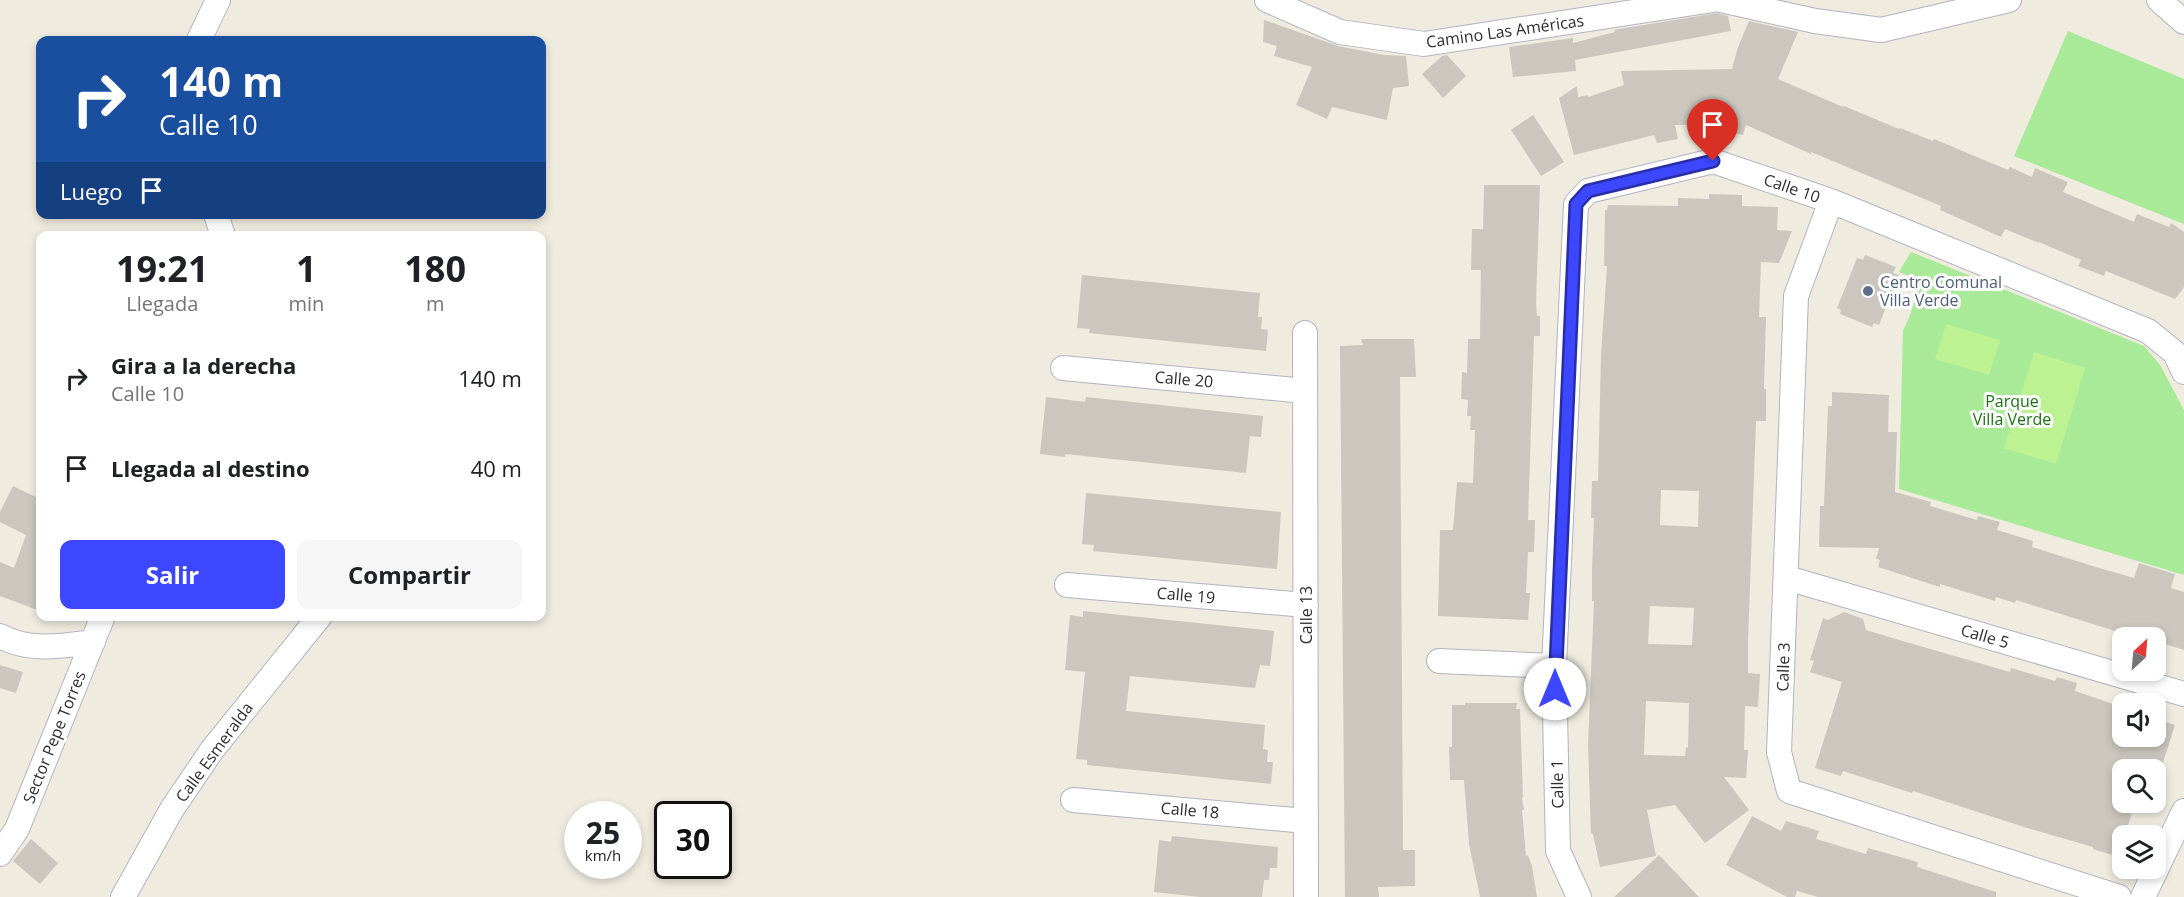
<!DOCTYPE html>
<html lang="es">
<meta charset="utf-8">
<style>
:root{--surface:#fff;--page:#f6f6f6;--text:#202124;--muted:#757577;--accent:#3c47ff}
body{margin:0;font-family:"Open Sans",sans-serif;background:var(--page);color:var(--text);height:100vh;display:flex;flex-direction:column;font-size:22px;white-space:nowrap}
*{box-sizing:border-box;margin:0}
p{font-size:20px;color:var(--muted)}
.icon{flex:none;width:33px;height:33px;fill:none;stroke:currentColor;stroke-width:2;stroke-linecap:round;stroke-linejoin:round}
.map{position:relative;flex:1;overflow:hidden}
.side{position:absolute;left:36px;top:231px;width:510px;height:390px;display:flex;flex-direction:column;background:var(--surface);border-radius:12px;box-shadow:0 3px 9px #0003}
.side>*{flex:none}
.top-card{position:absolute;left:36px;top:36px;width:510px;height:183px;border-radius:12px;box-shadow:0 3px 9px #0003;background:#1a4fa0;color:#fff;overflow:hidden}
.needle{width:39px;rotate:26deg}
.tools{position:absolute;left:2112px;top:627px;display:grid;gap:12px}
.tools a{display:grid;place-items:center;width:54px;height:54px;border-radius:12px;background:var(--surface);box-shadow:0 3px 9px #0003;font-size:30px}
.speed{position:absolute;left:564px;top:801px;display:flex;gap:12px;font-size:30px;font-weight:700;text-align:center}
.speed>*{display:grid;place-content:center;width:78px;height:78px;border-radius:50%;background:var(--surface);box-shadow:0 3px 9px #0003;line-height:1}
.speed small{font-size:15px;font-weight:400}
.speed .limit{border:3px solid #111;border-radius:9px;background:#fff;color:#111}
.pin{position:absolute;display:grid;place-items:center;width:51px;height:51px;color:#fff;margin:-62px -26px;border-radius:50% 50% 50% 0;rotate:-45deg;box-shadow:0 0 6px #0007}
.pin .icon{rotate:45deg}
.me{position:absolute;width:66px;margin:-33px;rotate:0deg;stroke-linejoin:round;filter:drop-shadow(0 0 4px #0008)}
.turn{display:flex;align-items:center;gap:21px;height:126px;padding:0 24px;font-size:27px}
.turn .icon{width:78px;height:78px;stroke-width:2.5}
.turn b{display:block;font-size:42px;line-height:51px}
.then{display:flex;align-items:center;height:57px;padding:0 24px;background:#0003;gap:12px;font-size:22px}
.eta{display:flex;justify-content:space-evenly;align-items:center;height:102px;text-align:center}
.eta b{font-size:36px;font-weight:700;line-height:42px}
.primary-button{display:flex;gap:12px;margin-top:auto;padding:12px 24px}
.primary-button a{flex:1;height:69px;border-radius:12px;background:var(--accent);color:#fff;font-size:24px;font-weight:700;line-height:69px;text-align:center}
.primary-button a+a{background:var(--page);color:var(--text)}
ul{padding:0;list-style:none}
li{display:flex;align-items:center;gap:18px;height:90px;padding:0 24px}
li div{flex:1}
li b{display:block;font-size:22px}
li em{font-style:normal}
.map>svg:first-child{display:block}
.green{fill:#a8ea97}
.pitch{fill:#bdf292}
.building{fill:#cbc7be;fill-rule:evenodd}
.lines{fill:none;stroke-linecap:round;stroke-linejoin:round}
.minor-casing{stroke:#b3b3c2;stroke-width:26}
.minor{stroke:#fff;stroke-width:24}
.route-casing{stroke:#272ea6;stroke-width:15}
.route{stroke:#3c47ff;stroke-width:10}
.service-dot{fill:#5c6f8a;stroke:#fff;stroke-width:2}
.labels{text-anchor:middle;dominant-baseline:central;stroke-width:6;stroke-linejoin:round;paint-order:stroke}
.street-label{font-size:16px;fill:#2d2d2d;stroke:#fff}
.service-label{font-size:16px;fill:#4e5e75;stroke:#fff;text-anchor:start}
.park-label{font-size:16px;fill:#1b7314;stroke:#fff}
</style>
<div class="map">
<svg width="2184" height="897" viewBox="0 0 2184 897">
<rect width="100%" height="100%" fill="#efebdf"/>
<path class="green" d="M 2068,31 L 2184,79 L 2184,224 L 2014,156 Z
M 1911,252 L 2144,346 L 2160,365 L 2184,410 L 2184,575 L 1899,489 L 1903,330 C 1912,315 1916,297 1917,279 L 1899,272 Z"/>
<path class="pitch" d="M 1946,324 L 2000,340 L 1989,375 L 1935,359 Z
M 2034,352 L 2085,368 L 2056,464 L 2004,448 Z"/>
<path class="building" d="M 1717,13 L 1728,16 L 1731,31 L 1575,60 L 1576,71 L 1513,77 L 1509,47 L 1573,38 L 1573,43 L 1615,32 L 1614,30 L 1619,29 Z
M 1264,20 L 1338,46 L 1384,55 L 1406,56 L 1409,86 L 1393,88 L 1387,120 L 1332,107 L 1327,119 L 1296,105 L 1312,67 L 1274,56 L 1277,46 L 1263,42 Z
M 1749,21 L 1798,32 L 1778,79 L 1843,107 L 1844,106 L 1899,129 L 1900,128 L 1933,141 L 1934,139 L 2008,170 L 2010,167 L 2032,177 L 2035,168 L 2068,182 L 2063,192 L 2134,222 L 2137,214 L 2169,227 L 2171,223 L 2184,232 L 2184,287 L 2175,299 L 2106,271 L 2104,276 L 2078,266 L 2081,260 L 2039,242 L 2039,243 L 2005,229 L 2001,237 L 1940,210 L 1941,206 L 1811,152 L 1811,154 L 1746,125 L 1743,135 L 1726,131 L 1728,124 L 1675,125 L 1678,139 L 1657,143 L 1654,135 L 1574,155 L 1559,98 L 1577,86 L 1578,97 L 1588,95 L 1588,97 L 1624,85 L 1621,71 L 1732,69 L 1738,47 Z
M 1447,55 L 1466,76 L 1443,98 L 1422,74 L 1442,56 Z
M 1533,115 L 1564,162 L 1541,176 L 1511,130 Z
M 1484,185 L 1540,185 L 1536,303 L 1537,316 L 1540,316 L 1540,336 L 1534,336 L 1528,520 L 1535,520 L 1534,552 L 1528,552 L 1526,593 L 1530,593 L 1528,620 L 1438,616 L 1440,530 L 1453,530 L 1457,482 L 1473,483 L 1475,430 L 1470,430 L 1471,416 L 1467,416 L 1468,400 L 1461,399 L 1462,372 L 1467,373 L 1468,339 L 1480,339 L 1481,270 L 1471,270 L 1472,229 L 1483,229 Z
M 1709,194 L 1742,195 L 1742,206 L 1778,207 L 1777,230 L 1792,231 L 1779,263 L 1761,262 L 1759,317 L 1766,317 L 1764,389 L 1766,389 L 1766,421 L 1756,421 L 1748,641 L 1748,673 L 1760,674 L 1758,707 L 1745,706 L 1744,750 L 1748,750 L 1746,778 L 1724,777 L 1749,810 L 1705,843 L 1675,805 L 1647,810 L 1656,856 L 1600,867 L 1593,834 L 1591,834 L 1588,745 L 1594,601 L 1592,601 L 1592,569 L 1594,518 L 1591,518 L 1592,481 L 1598,481 L 1601,356 L 1607,266 L 1604,266 L 1605,210 L 1607,210 L 1608,205 L 1678,206 L 1678,198 L 1709,199 ZM 1661,490 L 1699,491 L 1698,527 L 1660,525 ZM 1650,606 L 1694,608 L 1692,645 L 1648,644 ZM 1646,701 L 1689,703 L 1688,748 L 1686,747 L 1685,756 L 1644,755 Z
M 1865,255 L 1896,267 L 1893,273 L 1899,275 L 1879,325 L 1874,323 L 1872,327 L 1840,314 L 1841,310 L 1837,308 L 1857,258 L 1863,260 Z
M 1082,275 L 1260,293 L 1258,317 L 1262,317 L 1261,329 L 1268,330 L 1266,351 L 1089,333 L 1090,329 L 1077,328 Z
M 1361,339 L 1414,339 L 1416,377 L 1400,377 L 1403,850 L 1415,850 L 1415,886 L 1378,887 L 1379,897 L 1345,897 L 1340,346 L 1363,345 Z
M 1832,392 L 1889,395 L 1888,432 L 1897,432 L 1895,492 L 1931,502 L 1930,506 L 1977,520 L 1978,516 L 2000,522 L 1997,530 L 2033,541 L 2032,547 L 2096,567 L 2134,578 L 2139,563 L 2175,574 L 2171,588 L 2184,592 L 2184,650 L 2156,641 L 2156,638 L 2147,638 L 2116,629 L 2115,631 L 2016,600 L 2015,603 L 1996,597 L 1995,601 L 1940,584 L 1940,587 L 1878,567 L 1880,560 L 1876,559 L 1879,548 L 1819,547 L 1820,506 L 1824,506 L 1828,406 L 1832,406 Z
M 1046,397 L 1085,402 L 1086,397 L 1263,416 L 1261,437 L 1250,436 L 1246,473 L 1065,454 L 1065,457 L 1040,454 Z
M 13,486 L 40,499 L 40,611 L 0,596 L 0,562 L 14,568 L 26,535 L 0,522 L 0,512 Z
M 1086,493 L 1281,512 L 1277,569 L 1093,551 L 1094,545 L 1082,544 Z
M 1083,611 L 1274,631 L 1270,666 L 1260,665 L 1255,688 L 1130,676 L 1126,711 L 1265,725 L 1263,749 L 1268,750 L 1267,762 L 1273,762 L 1271,784 L 1087,765 L 1087,760 L 1076,759 L 1085,672 L 1065,670 L 1070,615 L 1083,617 Z
M 1844,612 L 1863,619 L 1866,630 L 1906,642 L 2010,672 L 2011,668 L 2055,681 L 2057,677 L 2077,683 L 2075,691 L 2122,707 L 2122,736 L 2156,736 L 2156,719 L 2175,725 L 2158,778 L 2156,777 L 2156,770 L 2122,770 L 2122,802 L 2135,802 L 2125,836 L 2122,836 L 2122,847 L 2119,857 L 2093,849 L 2093,847 L 2024,827 L 1913,791 L 1912,793 L 1843,771 L 1841,776 L 1815,768 L 1842,682 L 1810,672 L 1814,661 L 1810,660 L 1823,618 L 1828,620 Z
M 0,665 L 23,672 L 16,693 L 0,688 Z
M 1465,703 L 1517,703 L 1516,709 L 1520,709 L 1523,797 L 1522,798 L 1524,810 L 1522,810 L 1526,856 L 1528,855 L 1532,866 L 1537,897 L 1480,897 L 1469,844 L 1464,780 L 1450,780 L 1449,747 L 1452,747 L 1452,705 L 1465,705 Z
M 1752,816 L 1781,831 L 1786,821 L 1819,831 L 1816,839 L 1866,854 L 1868,848 L 1918,862 L 1917,867 L 1996,892 L 1996,897 L 1818,897 L 1797,891 L 1795,897 L 1787,897 L 1726,865 Z
M 1172,836 L 1278,847 L 1277,868 L 1270,868 L 1269,880 L 1264,880 L 1262,897 L 1200,897 L 1154,892 L 1159,840 L 1171,842 Z
M 31,839 L 58,863 L 40,884 L 13,861 Z
M 1659,855 L 1699,897 L 1614,897 Z"/>
<g class="lines">
<defs>
<path id="minor" d="M 1267,0 L 1340,32 L 1424,44 L 1713,0
M 1721,0 L 1815,21 L 1881,30 L 2009,0
M 2159,0 L 2184,22
M 199,40 L 218,0
M 1831,201 L 1796,296 L 1779,752 L 1789,791 L 2119,897
M 216,214 L 223,236
M 1305,333 L 1306,897
M 1063,368 L 1305,391
M 1787,578 L 2184,694
M 1067,585 L 1306,605
M 0,636 C 28,652 62,646 93,642
M 1439,661 L 1554,666
M 1073,800 L 1306,821
M 0,854 L 17,829 L 103,616
M 123,897 L 172,809 L 212,750 L 320,616
M 1579,897 L 1558,851 L 1554,666 L 1576,204 L 1588,191 L 1713,161 L 1831,201 L 2148,331 L 2175,353 L 2184,372
M 2143,897 L 2184,811"/>
</defs>
<use href="#minor" class="minor-casing"/>
<use href="#minor" class="minor"/>
</g>
<g class="lines">
<defs>
<path id="route" d="M 1555,689 L 1576,204 L 1588,191 L 1713,161"/>
</defs>
<use href="#route" class="route-casing"/>
<use href="#route" class="route"/>
</g>
<circle class="service-dot" cx="1868" cy="291" r="6"/>
<g class="labels">
<g class="street-label">
<text transform="translate(1505 31) rotate(-8)">Camino Las Américas</text>
<text transform="translate(1792 188) rotate(19)">Calle 10</text>
<text transform="translate(1184 379) rotate(5)">Calle 20</text>
<text transform="translate(1186 595) rotate(5)">Calle 19</text>
<text transform="translate(1306 615) rotate(-90)">Calle 13</text>
<text transform="translate(1985 636) rotate(16)">Calle 5</text>
<text transform="translate(1783 667) rotate(-88)">Calle 3</text>
<text transform="translate(54 737) rotate(-68)">Sector Pepe Torres</text>
<text transform="translate(214 752) rotate(-54)">Calle Esmeralda</text>
<text transform="translate(1557 784) rotate(-91)">Calle 1</text>
<text transform="translate(1190 810) rotate(5)">Calle 18</text>
</g>
<g class="service-label">
<text x="1880" y="282">Centro Comunal<tspan x="1880" dy="18">Villa Verde</tspan></text>
</g>
<g class="park-label">
<text x="2012" y="401">Parque<tspan x="2012" dy="18">Villa Verde</tspan></text>
</g>
</g>
</svg>
<div class="tools">
<a><svg class="needle" viewBox="-14 -14 28 28"><path d="M0-13l5 13h-10z" fill="#e53935"/><path d="M0 13l5-13h-10z" fill="#757577"/></svg></a>
<a><svg class="icon" aria-label="sound" viewBox="0 0 24 24"><path d="M4 9h4l5-4v14l-5-4H4zM17 9q2 3 0 6"/></svg></a>
<a><svg class="icon" aria-label="search" viewBox="0 0 24 24"><circle cx="10" cy="10" r="6"/><path d="M15 15l6 6"/></svg></a>
<a><svg class="icon" aria-label="layers" viewBox="0 0 24 24"><path d="M12 4l9 5-9 5-9-5zM3 14l9 5 9-5"/></svg></a>
</div>
<div class="speed"><div>25<small>km/h</small></div><div class="limit">30</div></div>
<div class="pin" style="left:1713px;top:161px;background:#d93025"><svg class="icon" aria-label="arrive" viewBox="0 0 24 24"><path d="M6 21V4h12l-3 4 3 4H6"/></svg></div>
<svg class="me" style="left:1555px;top:689px" viewBox="-20 -20 40 40"><circle r="19" fill="#fff"/><path d="M0-13L10 11 0 6-10 11z" fill="#3c47ff"/></svg>
<div class="top-card">
<div class="turn"><svg class="icon" aria-label="right" viewBox="0 0 24 24"><path d="M7 20v-9h11M14 6l5 5-5 5"/></svg><div><b>140 m</b>Calle 10</div></div>
<div class="then">Luego<svg class="icon" aria-label="arrive" viewBox="0 0 24 24"><path d="M6 21V4h12l-3 4 3 4H6"/></svg></div>
</div>
<section class="side">
<div class="eta">
<div><b>19:21</b><p>Llegada</p></div>
<div><b>1</b><p>min</p></div>
<div><b>180</b><p>m</p></div>
</div>
<ul>
<li><svg class="icon" aria-label="right" viewBox="0 0 24 24"><path d="M7 20v-9h11M14 6l5 5-5 5"/></svg><div><b>Gira a la derecha</b><p>Calle 10</p></div><em>140 m</em></li>
<li><svg class="icon" aria-label="arrive" viewBox="0 0 24 24"><path d="M6 21V4h12l-3 4 3 4H6"/></svg><div><b>Llegada al destino</b></div><em>40 m</em></li>
</ul>
<div class="primary-button"><a>Salir</a><a>Compartir</a></div>
</section>
</div>
